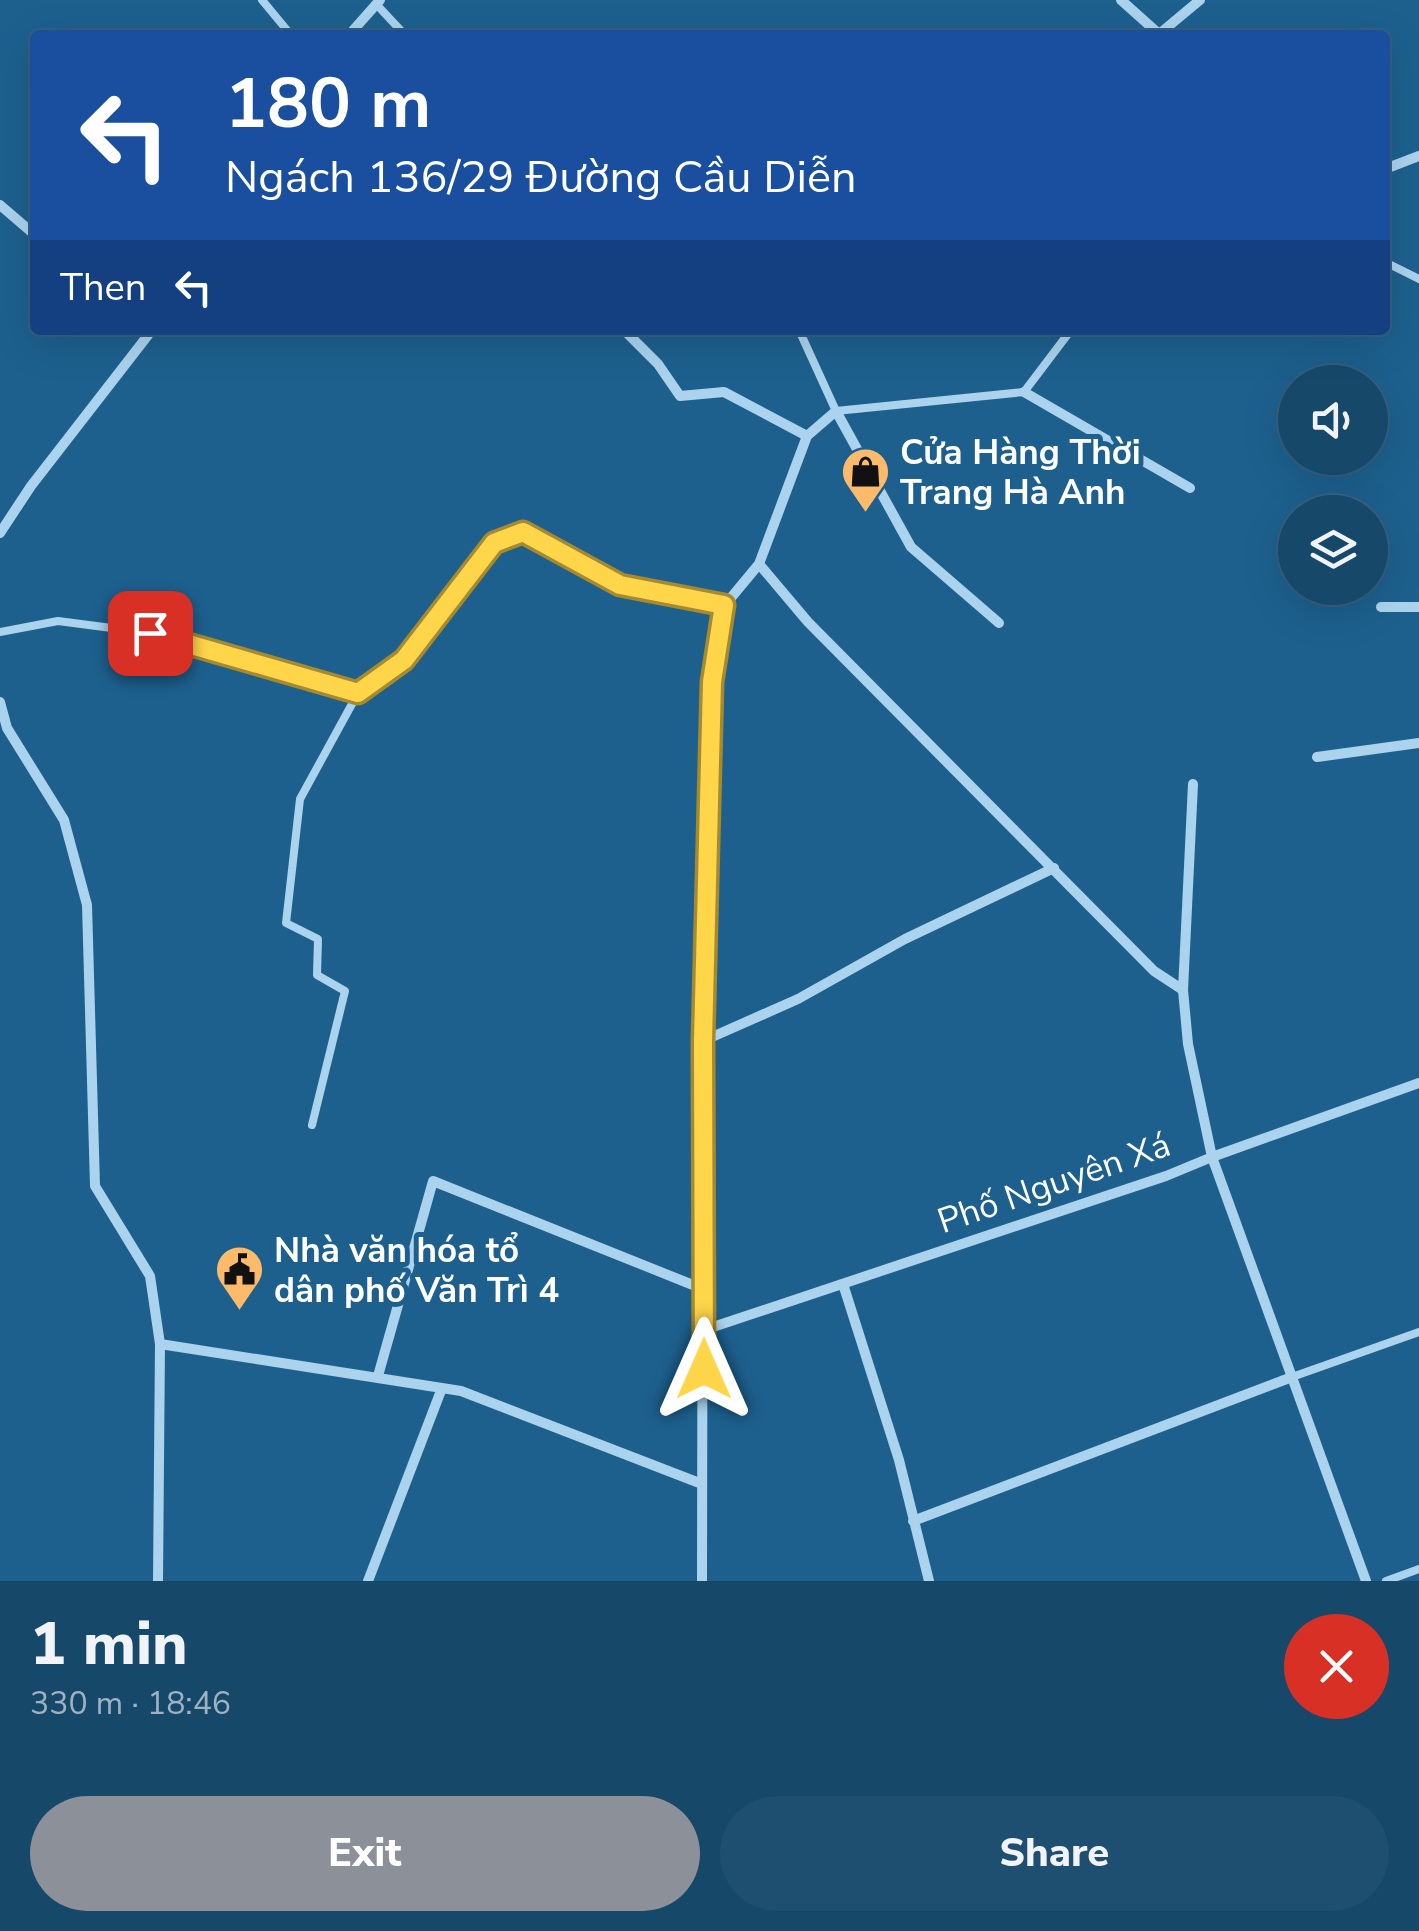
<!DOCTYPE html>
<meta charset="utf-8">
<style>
:root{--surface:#16486a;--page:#1f4f70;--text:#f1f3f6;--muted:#9eb2c1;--line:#35607e;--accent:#8c9099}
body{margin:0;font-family:"Nunito Sans",sans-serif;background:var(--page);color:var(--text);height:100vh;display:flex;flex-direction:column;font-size:38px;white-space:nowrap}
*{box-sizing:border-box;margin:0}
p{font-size:32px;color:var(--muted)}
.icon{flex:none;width:55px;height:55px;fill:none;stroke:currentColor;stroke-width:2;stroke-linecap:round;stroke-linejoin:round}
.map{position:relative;height:1581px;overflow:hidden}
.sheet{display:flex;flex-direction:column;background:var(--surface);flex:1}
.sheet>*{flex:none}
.banner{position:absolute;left:30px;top:30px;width:1360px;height:305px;border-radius:10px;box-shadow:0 10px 40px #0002,0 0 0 2px var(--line);background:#1a4fa0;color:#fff;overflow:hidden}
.controls{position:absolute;left:1278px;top:365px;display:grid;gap:20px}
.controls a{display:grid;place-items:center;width:110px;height:110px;border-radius:50%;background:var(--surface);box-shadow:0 10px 40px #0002,0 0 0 2px var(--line);font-size:50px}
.pin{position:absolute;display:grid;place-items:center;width:85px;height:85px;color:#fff;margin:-42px;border-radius:20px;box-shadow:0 5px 15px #0006}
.me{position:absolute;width:110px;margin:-55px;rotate:0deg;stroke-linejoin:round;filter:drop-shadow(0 0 8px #0008)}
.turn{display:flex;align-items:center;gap:35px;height:210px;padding:0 30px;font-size:45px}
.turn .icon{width:130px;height:130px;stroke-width:2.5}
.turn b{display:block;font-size:70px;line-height:85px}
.then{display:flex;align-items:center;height:95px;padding:0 30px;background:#0003;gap:20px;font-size:38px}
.round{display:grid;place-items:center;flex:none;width:105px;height:105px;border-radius:52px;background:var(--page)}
.head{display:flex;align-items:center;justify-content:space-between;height:170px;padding:0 30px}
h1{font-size:60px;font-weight:800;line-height:75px}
.primary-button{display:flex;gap:20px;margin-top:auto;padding:20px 30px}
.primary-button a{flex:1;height:115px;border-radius:60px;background:var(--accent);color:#fff;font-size:40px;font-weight:800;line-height:115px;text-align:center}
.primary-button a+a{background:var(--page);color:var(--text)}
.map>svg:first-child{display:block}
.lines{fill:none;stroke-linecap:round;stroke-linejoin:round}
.service{stroke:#abd3ed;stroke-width:8}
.minor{stroke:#abd3ed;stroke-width:10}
.route-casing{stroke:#a68a30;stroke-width:25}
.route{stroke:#ffd54a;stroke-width:18}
.labels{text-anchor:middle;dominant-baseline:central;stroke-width:10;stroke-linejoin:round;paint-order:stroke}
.poi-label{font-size:35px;font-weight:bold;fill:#fff;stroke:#1d608e;text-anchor:start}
.street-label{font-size:35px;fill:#fff;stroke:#1d608e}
</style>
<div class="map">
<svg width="1419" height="1581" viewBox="0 0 1419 1581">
<rect width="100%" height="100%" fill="#1d608e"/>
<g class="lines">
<path class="service" d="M 262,0 L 291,35
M 377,5 L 405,35
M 1385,262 L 1419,279
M 799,330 L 836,411 L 1024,392 L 1071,330
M 0,632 L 58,621 L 150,633 L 358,693
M 312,1125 L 345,991 L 317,975 L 318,939 L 286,923 L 300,799 L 358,693 L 404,660 L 493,543 L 523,531 L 620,585 L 725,605
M 1292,1377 L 1419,1332
M 1386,1581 L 1419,1569"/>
<path class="minor" d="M 1121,0 L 1159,34
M 349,35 L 380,0
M 1158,35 L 1200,0
M 1385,169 L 1419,156
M 0,205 L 35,235
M 624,330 L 658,364 L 680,396 L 724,392 L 807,436
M 1024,392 L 1190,488
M 0,533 L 31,486 L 152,330
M 759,564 L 808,622 L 1154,971 L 1183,990
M 1381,607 L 1419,607
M 0,702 L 7,728 L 64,820 L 87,905 L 95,1186 L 150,1276 L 160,1344 L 158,1581
M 1317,757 L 1419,743
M 1193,784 L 1183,990 L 1188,1044 L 1212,1157 L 1366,1581
M 703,1041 L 798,999 L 905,939 L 1054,868
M 843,1284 L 899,1460 L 929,1581
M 704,1330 L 1166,1176 L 1212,1157 L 1419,1083
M 160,1344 L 461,1391 L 702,1484
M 378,1376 L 433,1181 L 703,1289
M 913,1521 L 1292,1377
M 368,1581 L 442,1388
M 702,1581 L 703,1041 L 711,682 L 725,605 L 759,564 L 807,436 L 836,411 L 911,547 L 999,623"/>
</g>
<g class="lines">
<defs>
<path id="route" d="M 150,633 L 358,693 L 404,660 L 494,543 L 523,532 L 620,585 L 724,605 L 712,682 L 703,1041 L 704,1369"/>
</defs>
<use href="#route" class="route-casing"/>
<use href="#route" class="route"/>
</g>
<defs>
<symbol id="shop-pin" viewBox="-11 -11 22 30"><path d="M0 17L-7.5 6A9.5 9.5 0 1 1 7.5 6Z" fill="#fcbb6a" stroke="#1d608e"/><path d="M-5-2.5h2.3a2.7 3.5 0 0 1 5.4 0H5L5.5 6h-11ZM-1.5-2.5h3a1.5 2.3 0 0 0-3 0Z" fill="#111"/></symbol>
<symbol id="civic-pin" viewBox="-11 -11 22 30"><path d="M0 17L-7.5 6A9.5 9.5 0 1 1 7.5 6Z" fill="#fcbb6a" stroke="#1d608e"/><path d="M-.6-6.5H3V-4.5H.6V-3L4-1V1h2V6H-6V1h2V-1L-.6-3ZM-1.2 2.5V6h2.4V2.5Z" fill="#111"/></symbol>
</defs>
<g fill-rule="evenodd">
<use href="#shop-pin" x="838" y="444" width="55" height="75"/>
<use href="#civic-pin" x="212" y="1242" width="55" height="75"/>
</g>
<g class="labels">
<g class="poi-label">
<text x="900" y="452">Cửa Hàng Thời<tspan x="900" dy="40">Trang Hà Anh</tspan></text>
<text x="274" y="1250">Nhà văn hóa tổ<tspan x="274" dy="40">dân phố Văn Trì 4</tspan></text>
</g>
<g class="street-label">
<text transform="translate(1054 1183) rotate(-19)">Phố Nguyên Xá</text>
</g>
</g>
</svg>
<div class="controls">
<a><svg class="icon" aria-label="sound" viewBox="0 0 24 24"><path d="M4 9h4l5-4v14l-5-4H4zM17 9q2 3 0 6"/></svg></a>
<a><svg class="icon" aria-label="layers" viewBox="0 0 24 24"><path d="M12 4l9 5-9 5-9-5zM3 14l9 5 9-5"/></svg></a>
</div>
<div class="pin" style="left:150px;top:633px;background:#d93025"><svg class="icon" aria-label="arrive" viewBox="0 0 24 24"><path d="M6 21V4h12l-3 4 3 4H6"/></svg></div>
<svg class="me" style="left:704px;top:1369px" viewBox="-20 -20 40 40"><path d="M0-17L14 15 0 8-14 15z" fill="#ffd54a" stroke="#fff" stroke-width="4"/></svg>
<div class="banner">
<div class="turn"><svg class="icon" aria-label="left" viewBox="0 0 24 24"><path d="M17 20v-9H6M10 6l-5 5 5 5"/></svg><div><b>180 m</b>Ngách 136/29 Đường Cầu Diễn</div></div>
<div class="then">Then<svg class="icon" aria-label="left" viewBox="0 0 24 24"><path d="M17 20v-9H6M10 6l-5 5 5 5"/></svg></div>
</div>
</div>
<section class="sheet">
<div class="head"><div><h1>1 min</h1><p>330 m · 18:46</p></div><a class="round" style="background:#d93025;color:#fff"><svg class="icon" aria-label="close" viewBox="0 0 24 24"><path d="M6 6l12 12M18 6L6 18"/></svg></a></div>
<div class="primary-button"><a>Exit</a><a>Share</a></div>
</section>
